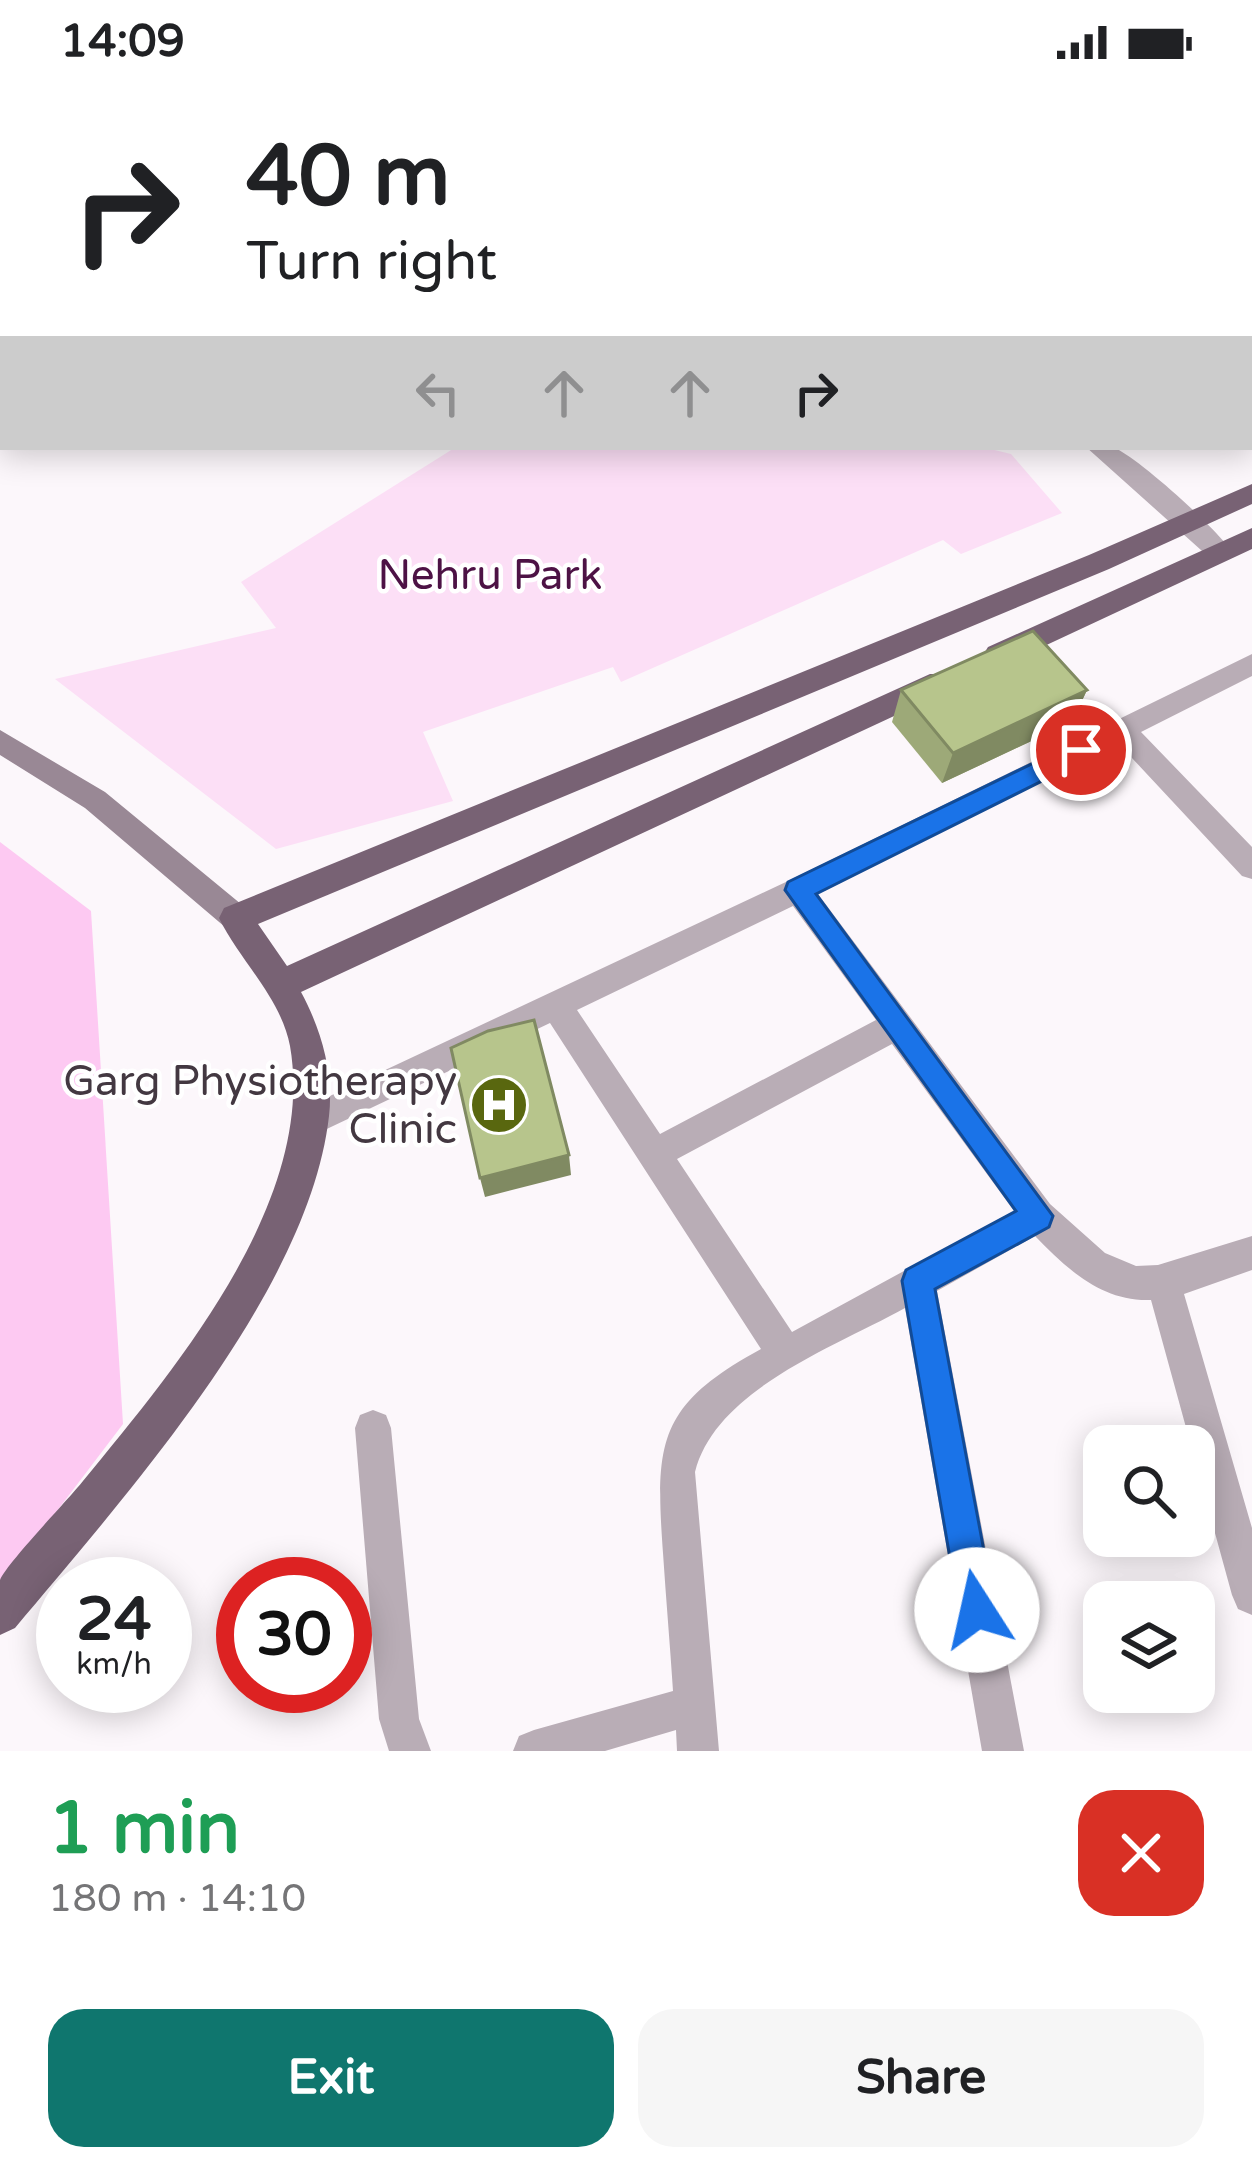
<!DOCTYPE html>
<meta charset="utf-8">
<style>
:root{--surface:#fff;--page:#f6f6f6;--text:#202124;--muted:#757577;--accent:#0f766e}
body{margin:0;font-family:"Varela Round",sans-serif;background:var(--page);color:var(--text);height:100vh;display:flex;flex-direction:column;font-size:45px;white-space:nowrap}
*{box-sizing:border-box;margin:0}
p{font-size:39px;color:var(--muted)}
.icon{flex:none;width:66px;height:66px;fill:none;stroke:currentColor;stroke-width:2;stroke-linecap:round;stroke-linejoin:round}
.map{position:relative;height:1667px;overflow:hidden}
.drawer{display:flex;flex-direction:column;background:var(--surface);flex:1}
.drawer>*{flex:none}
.guide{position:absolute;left:0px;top:0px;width:1254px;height:366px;box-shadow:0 6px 30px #0003;background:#fff;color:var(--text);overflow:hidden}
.buttons{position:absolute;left:1083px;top:1341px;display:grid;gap:24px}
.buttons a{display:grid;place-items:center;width:132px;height:132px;border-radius:24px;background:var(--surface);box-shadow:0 6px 30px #0003;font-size:60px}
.speed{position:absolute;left:36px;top:1473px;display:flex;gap:24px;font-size:60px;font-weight:700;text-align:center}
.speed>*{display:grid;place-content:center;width:156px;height:156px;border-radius:50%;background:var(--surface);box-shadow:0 6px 30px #0003;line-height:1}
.speed small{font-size:30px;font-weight:400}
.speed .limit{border:18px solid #d22;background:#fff;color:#111}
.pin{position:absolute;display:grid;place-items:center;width:102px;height:102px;color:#fff;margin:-51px;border:6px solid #fff;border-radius:50%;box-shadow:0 3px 12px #0007}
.me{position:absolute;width:132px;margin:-66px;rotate:350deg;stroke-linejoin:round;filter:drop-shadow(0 0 9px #0008)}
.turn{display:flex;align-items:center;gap:42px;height:252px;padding:0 48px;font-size:54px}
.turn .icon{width:156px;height:156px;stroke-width:2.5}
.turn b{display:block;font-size:84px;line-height:102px}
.lanes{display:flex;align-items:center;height:114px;padding:0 48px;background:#0003;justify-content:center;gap:60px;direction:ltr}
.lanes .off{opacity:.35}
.round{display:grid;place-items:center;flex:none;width:126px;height:126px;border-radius:36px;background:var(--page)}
.overview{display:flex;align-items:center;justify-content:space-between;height:204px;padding:0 48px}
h1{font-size:72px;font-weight:700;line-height:90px;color:#1e9e55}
.cta{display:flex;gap:24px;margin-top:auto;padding:24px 48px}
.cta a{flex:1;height:138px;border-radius:36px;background:var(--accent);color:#fff;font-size:48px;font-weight:700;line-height:138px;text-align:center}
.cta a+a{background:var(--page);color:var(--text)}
.status{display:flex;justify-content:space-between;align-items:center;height:84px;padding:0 60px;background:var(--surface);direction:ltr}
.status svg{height:33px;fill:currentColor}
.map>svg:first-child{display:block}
.green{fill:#fcdff6}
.water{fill:#fdc9f2}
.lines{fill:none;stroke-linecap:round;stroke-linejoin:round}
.minor{fill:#b9adb6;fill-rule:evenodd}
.tertiary{fill:#b9adb6;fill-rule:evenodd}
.secondary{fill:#998895;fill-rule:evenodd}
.trunk{fill:#786274;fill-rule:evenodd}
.wall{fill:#9da978}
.shaded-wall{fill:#808a62}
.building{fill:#b7c58c;stroke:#808a62;stroke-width:3}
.route{fill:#1a73e8;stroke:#114b97;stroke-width:3}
.labels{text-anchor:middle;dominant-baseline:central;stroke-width:9;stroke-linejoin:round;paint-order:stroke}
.park-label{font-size:42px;fill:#4d1245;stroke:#fff}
.poi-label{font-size:42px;fill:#433841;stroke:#fff;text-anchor:end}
</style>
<div class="status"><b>14:09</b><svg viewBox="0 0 49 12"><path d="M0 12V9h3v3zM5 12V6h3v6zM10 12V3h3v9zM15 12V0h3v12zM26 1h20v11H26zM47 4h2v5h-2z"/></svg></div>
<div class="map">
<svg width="1252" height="1667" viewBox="0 0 1252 1667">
<rect width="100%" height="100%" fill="#fcf7fb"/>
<path class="green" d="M 456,363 L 982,363 L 1011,370 L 1062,429 L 961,470 L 943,456 L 621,598 L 613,583 L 423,648 L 453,717 L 276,765 L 55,595 L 276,544 L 241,498 Z"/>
<path class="water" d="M 0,758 L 91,827 L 123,1340 L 0,1502 Z"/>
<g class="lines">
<path class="minor" d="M 696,0 L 722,0 L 724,3 L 698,3 Z
M 1162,0 L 1182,0 L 1184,3 L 1164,3 Z
M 1251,61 L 1252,61 L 1252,74 L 1251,74 Z
M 1251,99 L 1252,99 L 1252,111 L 1251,111 Z
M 1251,301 L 1252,301 L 1252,317 L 1251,317 Z
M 1252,570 L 1252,592 L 1141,648 L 1252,763 L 1252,795 L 1242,792 L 1118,659 L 818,810 L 1050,1120 L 1105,1169 L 1136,1182 L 1158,1181 L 1252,1152 L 1252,1186 L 1184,1210 L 1252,1444 L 1252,1531 L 1238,1525 L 1232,1511 L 1151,1216 C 1102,1218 1067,1185 1035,1152 L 937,1207 L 1024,1667 L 982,1667 L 905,1224 C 835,1263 716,1305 695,1388 L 719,1667 L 677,1667 L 676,1646 L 605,1667 L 513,1667 L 519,1652 L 534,1646 L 673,1607 C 670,1561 666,1515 663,1469 C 655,1358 658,1321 761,1265 L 550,939 L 312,1052 L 300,1048 L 296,1037 L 300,1026 L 788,797 ZM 793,822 L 876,936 L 660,1050 L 577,926 ZM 892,960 L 1014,1127 L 792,1248 L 677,1075 Z
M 373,1326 L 386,1331 L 391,1344 L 419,1635 L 431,1667 L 389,1667 L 379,1635 L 355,1344 L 360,1331 Z"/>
<path class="tertiary" d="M 158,0 L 178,0 L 180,3 L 160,3 Z
M 195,0 L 215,0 L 217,3 L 197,3 Z
M 1086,363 C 1095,363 1108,361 1115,364 C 1141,376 1217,445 1233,469 L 1229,475 L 1211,475 Z"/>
<path class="secondary" d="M 0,646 L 105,708 L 247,825 L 251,834 L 247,843 L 236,847 L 225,843 L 85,724 L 0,671 Z"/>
<path class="trunk" d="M 1252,400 L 1252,420 L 1109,485 L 258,840 L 287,882 L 930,590 L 950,590 L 955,598 L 950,606 L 301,908 C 321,945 334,989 329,1032 C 309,1208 126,1411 15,1544 L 0,1551 C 0,1536 0,1509 0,1496 C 7,1479 68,1416 83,1397 C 175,1285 317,1117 290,962 C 281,914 240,877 219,834 L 224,824 L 1089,471 Z
M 1252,444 L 1252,465 L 1008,579 L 988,579 L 983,571 L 988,563 Z"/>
</g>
<path class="wall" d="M 901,606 L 1087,606 L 1072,638 L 942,699 L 892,638 Z"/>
<path class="shaded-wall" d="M 1087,606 L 1072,638 L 942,699 L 953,669 Z
M 569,1071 L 571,1091 L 485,1113 L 480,1094 Z"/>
<path class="building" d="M 1033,547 L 1087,606 L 953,669 L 901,606 Z
M 534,936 L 569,1071 L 480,1094 L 451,964 L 488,947 Z"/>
<path class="route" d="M 1081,656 L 1094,666 L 1090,673 L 816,810 L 1053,1132 L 1049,1143 L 935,1205 L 995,1526 L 990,1539 L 977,1544 L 964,1539 L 959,1526 L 902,1197 L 906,1186 L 1016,1127 L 785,806 L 788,798 Z"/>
<defs>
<symbol id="hospital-disc" viewBox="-11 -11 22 22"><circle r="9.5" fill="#59670f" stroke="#fff"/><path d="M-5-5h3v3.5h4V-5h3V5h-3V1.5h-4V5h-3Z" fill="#fff"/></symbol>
</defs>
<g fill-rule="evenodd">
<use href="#hospital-disc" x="466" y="988" width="66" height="66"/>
</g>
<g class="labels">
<g class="park-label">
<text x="490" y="491">Nehru Park</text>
</g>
<g class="poi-label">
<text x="457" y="997">Garg Physiotherapy<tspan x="457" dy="48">Clinic</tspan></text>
</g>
</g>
</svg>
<div class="buttons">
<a><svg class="icon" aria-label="search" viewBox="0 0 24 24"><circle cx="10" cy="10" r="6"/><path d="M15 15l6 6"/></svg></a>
<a><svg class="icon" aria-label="layers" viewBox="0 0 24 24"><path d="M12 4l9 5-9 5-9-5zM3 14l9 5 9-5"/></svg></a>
</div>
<div class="speed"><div>24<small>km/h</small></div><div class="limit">30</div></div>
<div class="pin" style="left:1081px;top:666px;background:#d93025"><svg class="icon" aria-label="arrive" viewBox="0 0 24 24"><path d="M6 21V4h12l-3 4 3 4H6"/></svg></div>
<svg class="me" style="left:977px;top:1526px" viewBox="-20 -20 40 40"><circle r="19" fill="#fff"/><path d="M0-13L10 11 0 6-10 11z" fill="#1a73e8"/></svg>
<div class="guide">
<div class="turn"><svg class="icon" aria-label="right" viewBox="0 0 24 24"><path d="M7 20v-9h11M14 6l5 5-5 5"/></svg><div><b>40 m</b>Turn right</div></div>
<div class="lanes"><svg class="icon off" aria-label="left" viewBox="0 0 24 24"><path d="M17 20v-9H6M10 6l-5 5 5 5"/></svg><svg class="icon off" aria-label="ahead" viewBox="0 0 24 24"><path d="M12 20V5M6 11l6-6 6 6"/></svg><svg class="icon off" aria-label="ahead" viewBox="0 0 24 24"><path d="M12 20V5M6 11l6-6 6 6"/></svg><svg class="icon" aria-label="right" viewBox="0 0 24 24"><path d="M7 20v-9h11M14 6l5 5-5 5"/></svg></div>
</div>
</div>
<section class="drawer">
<div class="overview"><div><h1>1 min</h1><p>180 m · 14:10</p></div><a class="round" style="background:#d93025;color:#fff"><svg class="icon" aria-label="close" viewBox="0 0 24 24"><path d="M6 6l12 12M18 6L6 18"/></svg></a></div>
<div class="cta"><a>Exit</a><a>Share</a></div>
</section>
